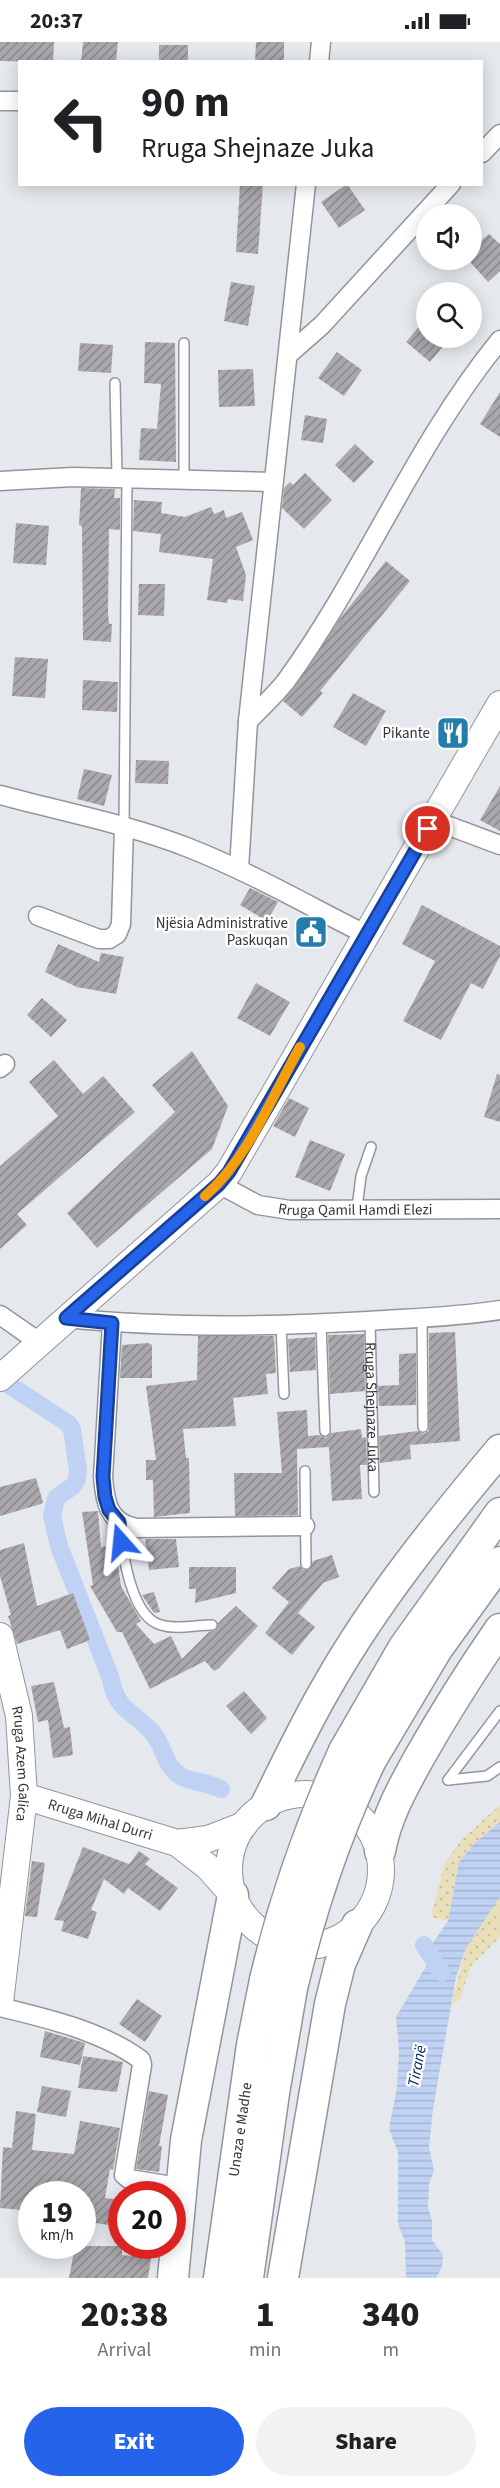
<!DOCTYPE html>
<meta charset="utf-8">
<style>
:root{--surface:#fff;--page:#f2f2f2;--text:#202124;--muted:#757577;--accent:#2563eb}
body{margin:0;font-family:"Source Sans 3",sans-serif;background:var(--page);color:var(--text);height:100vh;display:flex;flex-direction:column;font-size:22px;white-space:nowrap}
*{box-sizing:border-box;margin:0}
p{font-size:20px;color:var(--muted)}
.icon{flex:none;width:33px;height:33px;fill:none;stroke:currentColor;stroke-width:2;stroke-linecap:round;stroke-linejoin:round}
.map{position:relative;height:2236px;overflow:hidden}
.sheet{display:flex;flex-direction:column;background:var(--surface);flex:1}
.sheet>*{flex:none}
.top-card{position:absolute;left:18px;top:18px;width:465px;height:126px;border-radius:0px;box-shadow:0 3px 15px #0003;background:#fff;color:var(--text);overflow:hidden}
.controls{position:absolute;left:416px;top:162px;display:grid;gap:12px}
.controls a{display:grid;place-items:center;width:66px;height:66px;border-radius:50%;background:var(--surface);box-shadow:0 3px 15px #0003;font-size:30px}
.speed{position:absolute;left:18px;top:2139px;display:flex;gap:12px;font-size:30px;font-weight:700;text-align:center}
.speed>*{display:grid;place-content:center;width:78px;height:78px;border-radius:50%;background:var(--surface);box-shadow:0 3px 15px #0003;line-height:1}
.speed small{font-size:15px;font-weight:400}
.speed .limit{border:9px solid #d22;background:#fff;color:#111}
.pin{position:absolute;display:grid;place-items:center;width:51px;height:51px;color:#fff;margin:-26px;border:3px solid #fff;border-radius:50%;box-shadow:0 2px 6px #0007}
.me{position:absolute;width:66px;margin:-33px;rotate:342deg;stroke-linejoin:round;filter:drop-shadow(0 0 4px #0008)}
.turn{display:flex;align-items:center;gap:21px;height:126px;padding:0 24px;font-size:27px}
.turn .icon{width:78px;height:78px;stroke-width:2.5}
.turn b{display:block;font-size:42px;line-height:51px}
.eta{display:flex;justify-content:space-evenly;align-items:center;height:102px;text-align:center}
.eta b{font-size:36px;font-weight:800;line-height:42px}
.primary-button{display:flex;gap:12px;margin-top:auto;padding:12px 24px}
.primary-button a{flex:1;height:69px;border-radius:36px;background:var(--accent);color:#fff;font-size:24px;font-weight:800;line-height:69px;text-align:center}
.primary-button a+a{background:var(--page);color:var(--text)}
.status{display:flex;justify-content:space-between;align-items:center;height:42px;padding:0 30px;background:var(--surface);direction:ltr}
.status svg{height:16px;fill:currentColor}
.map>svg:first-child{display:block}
.sand{fill:url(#sand-dots)}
.water{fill:url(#water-rules)}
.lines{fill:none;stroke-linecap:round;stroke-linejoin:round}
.canal{stroke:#bfd2f3;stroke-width:18}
.building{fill:url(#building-hatch)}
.service-casing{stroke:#92959b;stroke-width:12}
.minor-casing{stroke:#92959b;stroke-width:21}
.secondary-casing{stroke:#92959b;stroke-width:28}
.trunk-casing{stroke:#92959b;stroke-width:33}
.service{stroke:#fff;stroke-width:9}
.minor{stroke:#fff;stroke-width:18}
.secondary{stroke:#fff;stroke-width:26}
.trunk{stroke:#fff;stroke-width:30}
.trunk-bridge-casing{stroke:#92959b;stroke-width:33;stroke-linecap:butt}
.trunk-bridge{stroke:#fff;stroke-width:30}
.route-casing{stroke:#184099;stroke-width:15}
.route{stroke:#2563eb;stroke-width:10}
.slow{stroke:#f59e0b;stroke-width:10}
.labels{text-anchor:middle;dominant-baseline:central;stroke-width:5;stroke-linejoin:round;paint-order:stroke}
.poi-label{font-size:15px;fill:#343537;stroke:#fff;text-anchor:end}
.street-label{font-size:15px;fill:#343537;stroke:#fff}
.water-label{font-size:16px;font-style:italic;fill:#032669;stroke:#fff}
</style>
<div class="status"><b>20:37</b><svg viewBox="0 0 49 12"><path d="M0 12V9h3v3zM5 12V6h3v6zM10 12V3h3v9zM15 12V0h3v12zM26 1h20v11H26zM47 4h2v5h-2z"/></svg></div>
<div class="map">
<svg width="500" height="2236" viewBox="0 0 500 2236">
<defs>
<pattern id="sand-dots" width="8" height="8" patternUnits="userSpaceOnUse" patternTransform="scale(1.5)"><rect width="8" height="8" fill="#e9dfba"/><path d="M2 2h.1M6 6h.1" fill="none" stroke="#c8c0a0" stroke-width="1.8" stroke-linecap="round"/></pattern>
<pattern id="water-rules" width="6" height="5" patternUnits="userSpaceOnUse" patternTransform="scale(1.5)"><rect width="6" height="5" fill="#bfd2f3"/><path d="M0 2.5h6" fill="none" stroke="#a5b5d1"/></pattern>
<pattern id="building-hatch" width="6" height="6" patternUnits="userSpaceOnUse" patternTransform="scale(1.5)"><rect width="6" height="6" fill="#aaa7ad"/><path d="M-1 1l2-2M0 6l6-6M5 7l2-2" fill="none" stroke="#8b898e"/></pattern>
</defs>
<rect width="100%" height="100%" fill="#e5e9ee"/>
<path class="sand" d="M 500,1763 L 500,1780 L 475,1801 L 459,1820 L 448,1879 L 431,1875 L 444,1823 L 461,1798 Z
M 500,1855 L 500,1895 L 471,1924 L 460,1957 L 451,1964 L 466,1906 Z"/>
<path class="water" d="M 500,1780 L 500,1855 L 466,1906 L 456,1935 L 433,2067 L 429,2105 L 434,2129 L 429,2142 L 428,2165 L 432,2179 L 432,2198 L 443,2213 L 442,2225 L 436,2236 L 406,2236 L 405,2200 L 398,2182 L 398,2110 L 389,2087 L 397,2045 L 399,2009 L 396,1975 L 428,1921 L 432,1902 L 448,1879 L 459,1820 L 475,1801 Z"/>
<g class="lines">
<path class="canal" d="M 0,1337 L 69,1382 L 72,1388 L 78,1428 L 77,1437 L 73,1444 L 56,1456 L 52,1474 L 59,1504 L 111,1637 C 116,1668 133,1669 152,1690 C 165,1704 163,1724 182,1735 C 192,1740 207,1740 221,1747
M 424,1903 L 442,1931"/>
</g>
<path class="building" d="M 0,0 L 54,0 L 53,20 L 0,19 Z
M 83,0 L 118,0 L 116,20 L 81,20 Z
M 256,0 L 284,0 L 284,20 L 255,20 Z
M 159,3 L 188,3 L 188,20 L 159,20 Z
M 240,142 L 263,142 L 258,212 L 236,210 Z
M 347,142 L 365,168 L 339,186 L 321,160 Z
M 489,192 L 500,202 L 500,229 L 488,240 L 471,221 L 471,207 Z
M 231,240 L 255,244 L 248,284 L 224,279 Z
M 426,276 L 426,296 L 450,296 L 430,320 L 406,300 Z
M 145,300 L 175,301 L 176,420 L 139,418 L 141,386 L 157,387 L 161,342 L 144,341 Z
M 80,301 L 113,303 L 111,331 L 78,329 Z
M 337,310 L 362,328 L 344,354 L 318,336 Z
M 253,327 L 255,364 L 219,365 L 218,328 Z
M 500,350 L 500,395 L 480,382 Z
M 305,373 L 327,377 L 323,401 L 301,398 Z
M 355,402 L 374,420 L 354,441 L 335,423 Z
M 305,431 L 332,458 L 304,487 L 282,466 L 284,446 L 290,440 L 293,443 Z
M 81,446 L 115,447 L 114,456 L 120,456 L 120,488 L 109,487 L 108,570 L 109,582 L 112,582 L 111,600 L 83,598 L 82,484 L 79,483 Z
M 134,458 L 162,460 L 161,471 L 185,475 L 211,465 L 214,472 L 224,468 L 226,476 L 242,470 L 253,498 L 236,505 L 246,533 L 243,559 L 228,557 L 227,561 L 207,558 L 213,517 L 159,510 L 161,492 L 133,489 Z
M 16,481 L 49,484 L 46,523 L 13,521 Z
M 386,519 L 410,539 L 320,649 L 323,651 L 302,675 L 283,659 L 342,574 Z
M 139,542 L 165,542 L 164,574 L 138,573 Z
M 15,615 L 48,617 L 45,656 L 12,654 Z
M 83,638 L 118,640 L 117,670 L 82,668 Z
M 353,651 L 386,669 L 366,704 L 333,685 Z
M 136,718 L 169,719 L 168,742 L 135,741 Z
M 84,727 L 112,733 L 104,764 L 77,757 Z
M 500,744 L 500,789 L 480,778 Z
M 250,846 L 278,860 L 267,879 L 240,863 Z
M 422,863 L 500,904 L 500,914 L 483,947 L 471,941 L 441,998 L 403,979 L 435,919 L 402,902 Z
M 58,902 L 99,920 L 101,911 L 124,915 L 116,952 L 77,945 L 45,930 Z
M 256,941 L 290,960 L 270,994 L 237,976 Z
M 42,956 L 67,978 L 51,995 L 27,973 Z
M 192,1009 L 228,1064 L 212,1107 L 97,1206 L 67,1171 L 175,1070 L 152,1043 Z
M 54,1018 L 83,1052 L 103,1034 L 135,1070 L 17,1172 L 27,1183 L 0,1207 L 0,1124 L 58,1074 L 29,1040 Z
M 497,1032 L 500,1033 L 500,1080 L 484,1075 Z
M 289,1056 L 309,1066 L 295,1095 L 273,1084 Z
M 310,1098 L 345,1112 L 330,1149 L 295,1135 Z
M 455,1290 L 460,1399 L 410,1403 L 411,1417 L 380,1421 L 379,1394 L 418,1389 L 424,1392 L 429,1389 L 429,1291 Z
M 364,1292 L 365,1349 L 330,1352 L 328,1293 Z
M 198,1294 L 274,1294 L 276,1331 L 266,1332 L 268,1352 L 233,1356 L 236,1384 L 183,1387 L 186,1416 L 189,1416 L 190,1471 L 154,1475 L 153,1438 L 146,1438 L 146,1418 L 156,1418 L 146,1344 L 197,1338 Z
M 315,1295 L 316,1328 L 290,1330 L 288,1297 Z
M 148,1301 L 152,1303 L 152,1336 L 120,1336 L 122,1303 Z
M 416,1311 L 416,1363 L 379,1364 L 378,1344 L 399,1343 L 399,1312 Z
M 307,1368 L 308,1394 L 319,1393 L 326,1396 L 331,1391 L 361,1387 L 362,1396 L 366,1395 L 367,1423 L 360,1423 L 362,1457 L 332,1459 L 329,1405 L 297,1407 L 298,1473 L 235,1474 L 234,1431 L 282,1431 L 277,1370 Z
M 36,1436 L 43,1460 L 41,1462 L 0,1474 L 0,1445 Z
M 98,1469 L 101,1505 L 115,1503 L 121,1544 L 141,1579 L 136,1582 L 154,1602 L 171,1594 L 182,1617 L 209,1590 L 216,1588 L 218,1581 L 236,1564 L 258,1584 L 219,1626 L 214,1629 L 205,1619 L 150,1647 L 122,1590 L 117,1590 L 90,1544 L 93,1543 L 82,1470 Z
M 145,1497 L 176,1497 L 179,1525 L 149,1528 Z
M 24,1501 L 37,1564 L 73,1551 L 90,1598 L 67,1607 L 60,1588 L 17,1602 L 8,1574 L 11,1573 L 0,1534 L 0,1508 Z
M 332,1513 L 339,1535 L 323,1541 L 298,1571 L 315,1585 L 292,1613 L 265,1591 L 289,1560 L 272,1546 L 289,1527 L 300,1524 L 303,1528 L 309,1528 L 313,1519 Z
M 189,1525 L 236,1525 L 236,1551 L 195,1561 L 196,1547 L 189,1547 Z
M 154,1550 L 160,1570 L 154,1571 L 142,1553 Z
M 54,1640 L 64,1686 L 70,1685 L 73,1713 L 53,1716 L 48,1678 L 38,1680 L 31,1644 Z
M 244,1649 L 267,1676 L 251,1692 L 226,1664 Z
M 83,1805 L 129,1822 L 139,1809 L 150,1817 L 145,1822 L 178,1846 L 160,1869 L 128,1846 L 124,1852 L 104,1837 L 91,1868 L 97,1870 L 88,1897 L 61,1889 L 64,1879 L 54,1878 Z
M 32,1819 L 45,1821 L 37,1875 L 25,1874 Z
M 137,1957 L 162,1974 L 145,2000 L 119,1982 Z
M 45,1989 L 85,2001 L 80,2023 L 40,2015 Z
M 83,2014 L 123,2020 L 117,2050 L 78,2046 Z
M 42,2044 L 71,2049 L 66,2075 L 37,2070 Z
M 149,2049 L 168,2053 L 159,2104 L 162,2104 L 159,2130 L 136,2127 Z
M 16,2069 L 36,2072 L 32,2108 L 74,2112 L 80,2079 L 120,2086 L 113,2128 L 110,2127 L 105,2156 L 122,2158 L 122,2185 L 82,2179 L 82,2152 L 71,2152 L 72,2149 L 36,2145 L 35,2152 L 32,2152 L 32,2169 L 0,2166 L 3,2105 L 12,2106 Z
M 75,2204 L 122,2204 L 122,2213 L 151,2216 L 148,2236 L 69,2236 Z"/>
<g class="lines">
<defs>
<g id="service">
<path d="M 184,301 L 184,437"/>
<path d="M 115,341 L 117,435"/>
<path d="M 124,785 L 127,435"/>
<path d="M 357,1166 L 361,1134 L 371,1105"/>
<path d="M 422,1276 L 423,1385"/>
<path id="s1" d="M 370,1279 L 374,1450"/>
<path d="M 321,1282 L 325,1389"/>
<path d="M 281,1283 L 284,1352"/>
<path d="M 305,1429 L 306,1522"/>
<path d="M 119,1480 C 122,1507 130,1575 161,1583 C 176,1588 197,1583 212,1583"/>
<path d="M 448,1738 L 500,1669"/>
<path d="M 448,1738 L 487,1734 L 500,1725"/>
</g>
<g id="minor">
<path d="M 319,20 L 321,0"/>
<path d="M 0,59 L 20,59"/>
<path d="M 482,111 L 500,92"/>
<path d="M 289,312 L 322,283 L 451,142"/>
<path d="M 0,439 L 73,435 L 273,440"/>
<path d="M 248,679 C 261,666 275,653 286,639 C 365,530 415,402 500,298"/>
<path d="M 0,753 C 63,770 128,782 189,806 C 250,830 307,863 365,892"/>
<path d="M 433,778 L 500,803"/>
<path d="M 239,827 L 248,679 L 306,142"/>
<path d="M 38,874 L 99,897 L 109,897 L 117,892 L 121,882 L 124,785"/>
<path d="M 0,1026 L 5,1022"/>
<path id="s2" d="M 219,1142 L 258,1163 L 290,1168 L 500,1167"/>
<path d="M 0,1273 L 39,1300"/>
<path d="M 66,1276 C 166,1286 268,1285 368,1279 C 412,1276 456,1275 500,1268"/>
<path d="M 112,1281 L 103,1435 C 105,1460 108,1481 137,1486 L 305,1484"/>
<path d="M 0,1965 C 46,1976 102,1989 141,2018 L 142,2023 L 124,2133 L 129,2137 L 166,2143"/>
</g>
<g id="secondary">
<path d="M 0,1336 L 219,1142 L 229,1130 L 500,662"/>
<path id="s3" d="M 0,1594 L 19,1674 L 24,1754 L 0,1961"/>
<circle cx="305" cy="1828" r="76"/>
<path id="s4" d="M 24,1754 L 177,1801 L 208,1825 L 233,1853"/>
<path d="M 177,1801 L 208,1797 L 244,1783"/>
</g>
<g id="trunk">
<path d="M 344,1709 L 404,1605 L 500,1471"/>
<path d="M 371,1718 L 437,1607 L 500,1520"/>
<path d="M 266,1763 C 286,1722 306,1680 329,1641 C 377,1557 438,1482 500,1408"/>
<path d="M 380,1809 C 386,1775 402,1747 419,1716 C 444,1672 471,1629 500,1587"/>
<path d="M 173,2236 L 186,2098 L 233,1853"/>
<path id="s5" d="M 219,2236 L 252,2003 L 265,1938"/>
<path d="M 248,2236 L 274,2051 L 292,1946"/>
<path d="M 283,2236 L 330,1962 L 340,1922 L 357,1883"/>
</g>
</defs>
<use href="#service" class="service-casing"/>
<use href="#minor" class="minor-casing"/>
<use href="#secondary" class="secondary-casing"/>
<use href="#trunk" class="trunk-casing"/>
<use href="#service" class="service"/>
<use href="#minor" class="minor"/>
<use href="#secondary" class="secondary"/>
<use href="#trunk" class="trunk"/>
<defs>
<path id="trunk-bridge" d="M 265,1938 C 284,1858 310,1784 344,1709
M 292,1946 C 311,1866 336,1791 371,1718"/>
</defs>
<use href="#trunk-bridge" class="trunk-bridge-casing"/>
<use href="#trunk-bridge" class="trunk-bridge"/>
</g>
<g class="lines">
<defs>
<path id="route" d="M 121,1500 L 119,1480 L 109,1468 L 105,1455 L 103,1435 L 112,1281 L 66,1276 L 219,1142 L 229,1130 L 428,787"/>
</defs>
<use href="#route" class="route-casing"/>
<use href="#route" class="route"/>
<path class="slow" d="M 205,1154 C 247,1118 273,1053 300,1005"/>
</g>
<defs>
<symbol id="restaurant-square" viewBox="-11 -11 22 22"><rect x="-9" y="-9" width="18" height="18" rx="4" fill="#247dab" stroke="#fff"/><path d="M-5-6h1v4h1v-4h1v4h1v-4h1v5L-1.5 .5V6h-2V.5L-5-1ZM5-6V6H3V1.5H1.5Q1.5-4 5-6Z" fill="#fff"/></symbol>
<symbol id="civic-square" viewBox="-11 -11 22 22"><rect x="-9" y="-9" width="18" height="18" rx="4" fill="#247dab" stroke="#fff"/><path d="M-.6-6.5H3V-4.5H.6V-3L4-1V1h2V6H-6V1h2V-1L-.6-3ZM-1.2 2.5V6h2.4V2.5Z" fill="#fff"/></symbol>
</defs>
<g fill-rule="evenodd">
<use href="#restaurant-square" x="434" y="672" width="38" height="38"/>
<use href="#civic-square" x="292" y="871" width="38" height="38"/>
</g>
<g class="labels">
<g class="poi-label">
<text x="430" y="691">Pikante</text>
<text x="288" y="881">Njësia Administrative<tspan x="288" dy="17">Paskuqan</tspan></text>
</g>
<g class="street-label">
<text stroke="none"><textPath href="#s2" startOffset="142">Rruga Qamil Hamdi Elezi</textPath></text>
<text stroke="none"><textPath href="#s1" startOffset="86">Rruga Shejnaze Juka</textPath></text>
<text stroke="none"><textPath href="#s3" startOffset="130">Rruga Azem Galica</textPath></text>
<text stroke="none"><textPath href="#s4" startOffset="80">Rruga Mihal Durri</textPath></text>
<text stroke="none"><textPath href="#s5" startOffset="150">Unaza e Madhe</textPath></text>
</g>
<g class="water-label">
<text transform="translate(417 2024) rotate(-79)">Tiranë</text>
</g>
</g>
</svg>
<div class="controls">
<a><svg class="icon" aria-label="sound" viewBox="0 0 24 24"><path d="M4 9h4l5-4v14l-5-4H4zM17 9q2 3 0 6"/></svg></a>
<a><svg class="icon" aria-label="search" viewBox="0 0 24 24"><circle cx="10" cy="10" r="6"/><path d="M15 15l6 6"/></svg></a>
</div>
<div class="speed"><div>19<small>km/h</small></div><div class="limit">20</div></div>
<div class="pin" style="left:428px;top:787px;background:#d93025"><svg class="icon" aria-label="arrive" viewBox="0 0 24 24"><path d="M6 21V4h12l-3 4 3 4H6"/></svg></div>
<svg class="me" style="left:121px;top:1500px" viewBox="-20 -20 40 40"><path d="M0-17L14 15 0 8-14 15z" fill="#2563eb" stroke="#fff" stroke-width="4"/></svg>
<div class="top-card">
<div class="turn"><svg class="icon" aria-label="left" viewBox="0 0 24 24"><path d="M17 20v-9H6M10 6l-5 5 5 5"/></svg><div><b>90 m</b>Rruga Shejnaze Juka</div></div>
</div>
</div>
<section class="sheet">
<div class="eta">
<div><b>20:38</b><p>Arrival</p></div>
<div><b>1</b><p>min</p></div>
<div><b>340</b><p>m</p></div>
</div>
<div class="primary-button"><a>Exit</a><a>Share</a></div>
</section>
